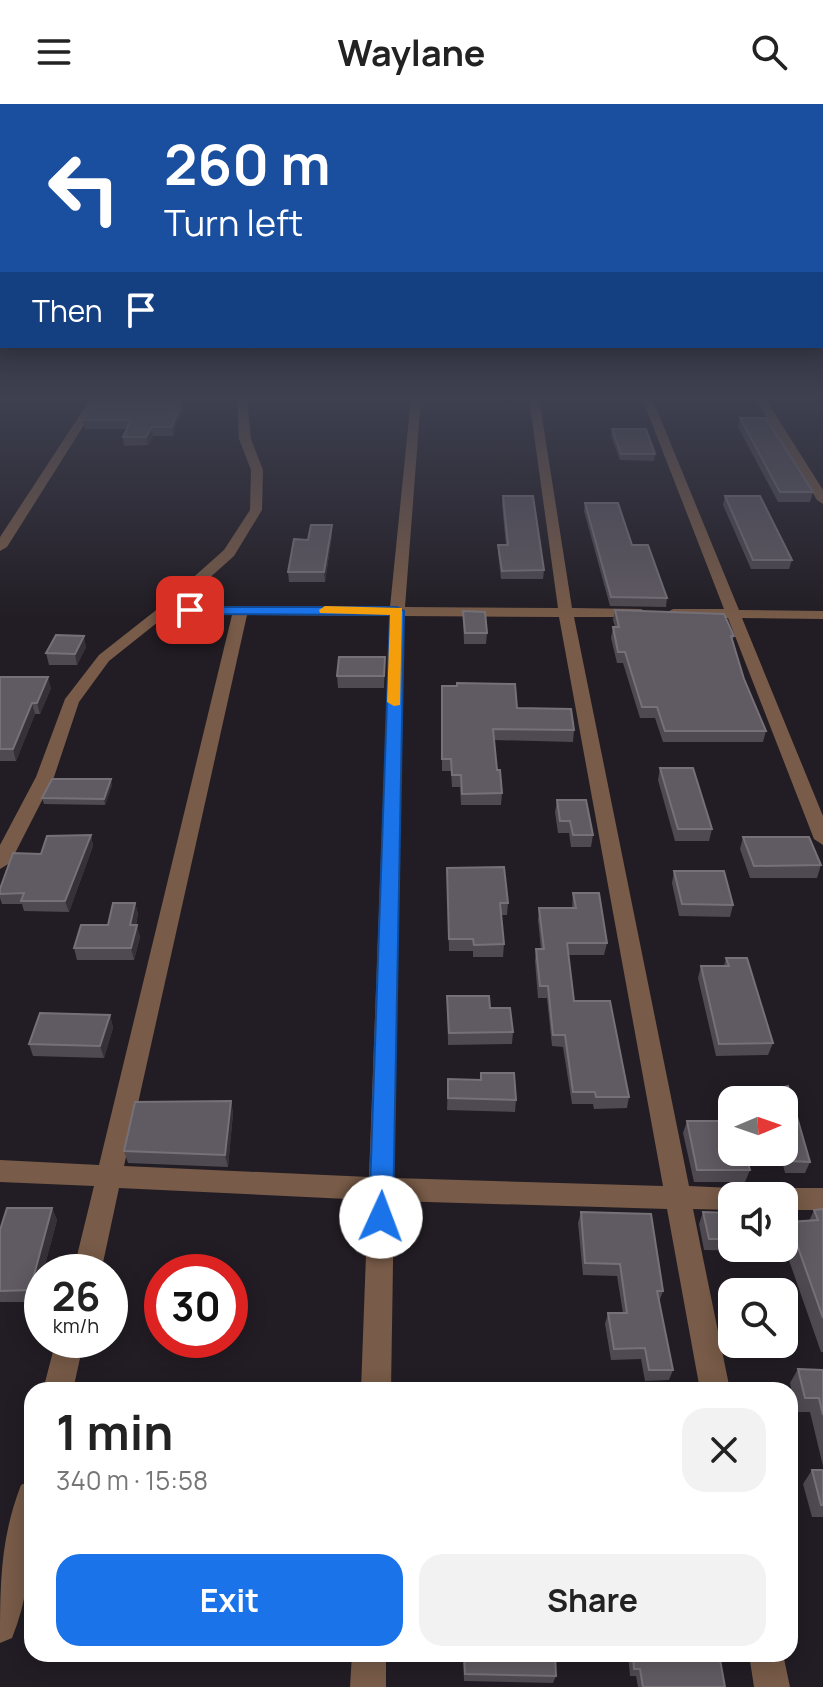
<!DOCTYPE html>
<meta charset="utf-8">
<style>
:root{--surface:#fff;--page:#f2f2f2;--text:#222;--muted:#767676;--accent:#1a73e8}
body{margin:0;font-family:Manrope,sans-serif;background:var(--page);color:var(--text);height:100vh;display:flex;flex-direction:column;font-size:30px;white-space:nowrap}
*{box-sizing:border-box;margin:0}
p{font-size:26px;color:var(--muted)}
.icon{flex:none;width:44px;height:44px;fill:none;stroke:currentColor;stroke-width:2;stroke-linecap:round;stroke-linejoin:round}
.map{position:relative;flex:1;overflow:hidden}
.drawer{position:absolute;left:24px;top:1278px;width:774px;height:280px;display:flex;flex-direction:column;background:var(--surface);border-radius:24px;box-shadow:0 4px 20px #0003}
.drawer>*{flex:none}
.banner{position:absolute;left:0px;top:0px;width:824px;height:244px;box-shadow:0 4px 20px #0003;background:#1a4fa0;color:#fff;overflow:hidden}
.needle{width:52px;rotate:88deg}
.buttons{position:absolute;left:718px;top:982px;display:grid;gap:16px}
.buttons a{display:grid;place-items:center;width:80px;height:80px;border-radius:16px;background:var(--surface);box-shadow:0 4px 20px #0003;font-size:40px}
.speed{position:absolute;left:24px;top:1150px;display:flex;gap:16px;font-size:40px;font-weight:700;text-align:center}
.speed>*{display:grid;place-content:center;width:104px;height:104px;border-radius:50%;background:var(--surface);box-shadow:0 4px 20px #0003;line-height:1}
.speed small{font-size:20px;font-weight:400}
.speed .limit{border:12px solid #d22;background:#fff;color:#111}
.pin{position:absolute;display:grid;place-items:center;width:68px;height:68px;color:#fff;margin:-34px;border-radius:16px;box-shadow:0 4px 12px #0006}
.me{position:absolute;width:88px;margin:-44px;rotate:2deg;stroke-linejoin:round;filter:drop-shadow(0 0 6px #0008)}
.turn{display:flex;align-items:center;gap:28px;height:168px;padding:0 32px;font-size:36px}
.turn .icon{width:104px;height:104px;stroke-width:2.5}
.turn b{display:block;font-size:56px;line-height:68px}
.then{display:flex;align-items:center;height:76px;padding:0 32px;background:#0003;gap:16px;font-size:30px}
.round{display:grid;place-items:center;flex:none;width:84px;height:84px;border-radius:24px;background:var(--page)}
.overview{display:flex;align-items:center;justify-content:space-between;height:136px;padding:0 32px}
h1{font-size:48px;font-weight:700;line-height:60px}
.primary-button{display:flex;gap:16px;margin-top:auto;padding:16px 32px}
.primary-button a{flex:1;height:92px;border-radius:24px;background:var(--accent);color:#fff;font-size:32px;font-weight:700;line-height:92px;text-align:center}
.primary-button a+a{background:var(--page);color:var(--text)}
header{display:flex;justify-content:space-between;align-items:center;height:104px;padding:0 32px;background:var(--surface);font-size:36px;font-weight:700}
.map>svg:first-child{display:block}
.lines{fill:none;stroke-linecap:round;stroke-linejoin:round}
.minor{fill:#785b48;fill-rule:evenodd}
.wall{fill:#4f4951}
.shaded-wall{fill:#363038}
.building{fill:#605a62;stroke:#767077;stroke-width:2}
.route{fill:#1a73e8;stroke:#114b97;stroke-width:2}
.slow{fill:#f59e0b}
</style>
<header><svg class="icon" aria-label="menu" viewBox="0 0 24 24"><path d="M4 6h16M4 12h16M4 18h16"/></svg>Waylane<svg class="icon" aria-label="search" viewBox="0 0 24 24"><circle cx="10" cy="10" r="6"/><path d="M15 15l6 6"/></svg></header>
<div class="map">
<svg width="823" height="1583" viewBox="0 0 823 1583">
<rect width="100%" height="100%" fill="#221d24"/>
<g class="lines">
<path class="minor" d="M 91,294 L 101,294 L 7,443 L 0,447 L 0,433 Z
M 237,294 L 247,294 L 251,335 L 263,366 L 262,406 L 234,452 L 178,502 L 390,503 L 411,294 L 421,294 L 405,503 L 558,504 L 529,294 L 539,294 L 572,504 L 641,505 L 648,509 L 641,513 L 574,513 L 689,1082 L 732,1084 L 741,1087 L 744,1092 L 732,1092 L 732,1106 L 693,1105 L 730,1286 L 700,1286 L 667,1105 L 394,1097 L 391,1286 L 361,1286 L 368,1096 L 119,1084 L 101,1168 L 73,1168 L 94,1082 L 0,1078 L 0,1056 L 99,1061 L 232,511 L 168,510 L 109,557 L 79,598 L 54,673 L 10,759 L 0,765 L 0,741 L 36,673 L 65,595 L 99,551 L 160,503 L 224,446 L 250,406 L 251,366 L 239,335 ZM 247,511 L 390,512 L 369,1073 L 124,1062 ZM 404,512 L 559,513 L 663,1082 L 394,1074 Z
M 642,294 L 652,294 L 739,506 L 823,507 L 823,515 L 742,514 L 823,712 L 823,741 L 814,735 L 728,514 L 673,513 L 666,509 L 673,505 L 724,505 Z
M 755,294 L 765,294 L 823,386 L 823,400 L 817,396 Z
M 784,1084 L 823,1084 L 823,1106 L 784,1106 L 784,1092 L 772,1092 L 775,1087 Z
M 56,1236 L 84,1236 L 73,1286 L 43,1286 Z
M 32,1376 C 32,1430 33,1483 12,1534 L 0,1539 C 0,1482 0,1435 21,1381 Z
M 352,1550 L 386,1550 L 386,1583 L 350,1583 Z
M 749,1550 L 783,1550 L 790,1583 L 754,1583 Z"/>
</g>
<path class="wall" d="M 182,297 L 183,305 L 173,332 L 153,332 L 148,341 L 124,342 L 123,333 L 127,325 L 85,325 L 83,316 Z
M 740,314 L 813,388 L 810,398 L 778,398 L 738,323 Z
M 612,325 L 655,350 L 654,357 L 620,356 L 611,332 Z
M 503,392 L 544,466 L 543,475 L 501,475 L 498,449 L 498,441 L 506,441 L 502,401 Z
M 725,392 L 792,456 L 789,465 L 751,465 L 723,401 Z
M 585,399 L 632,441 L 667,494 L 666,503 L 610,502 L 584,407 Z
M 332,421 L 332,431 L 325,478 L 289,478 L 288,468 L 308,436 Z
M 615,506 L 734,532 L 732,538 L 744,575 L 766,627 L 763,638 L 663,638 L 655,614 L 640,614 L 623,559 L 617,559 L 611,534 L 613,523 L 615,523 L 613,516 Z
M 463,507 L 487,529 L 486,540 L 464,540 Z
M 86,543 L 77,561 L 49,561 L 46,549 Z
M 385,553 L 384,584 L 338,584 L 337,572 Z
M 0,573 L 51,584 L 40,610 L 35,610 L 16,657 L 0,657 Z
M 442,582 L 517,604 L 574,626 L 573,638 L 494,636 L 497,666 L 502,689 L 501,701 L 461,701 L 460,683 L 452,683 L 451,667 L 442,667 Z
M 660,664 L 712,725 L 709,737 L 675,737 L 658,676 Z
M 112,681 L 105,701 L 44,700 L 42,694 Z
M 557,696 L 593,731 L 591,743 L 571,743 L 569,729 L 558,729 L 555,708 Z
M 91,731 L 93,742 L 69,808 L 24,807 L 22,800 L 2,800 L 0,794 L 0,785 L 41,750 Z
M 743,733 L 821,761 L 817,774 L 750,774 L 740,745 Z
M 447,764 L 508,799 L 507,811 L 501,811 L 504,840 L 503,853 L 473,853 L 473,847 L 449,847 Z
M 674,767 L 733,801 L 730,813 L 679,812 L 672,779 Z
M 573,789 L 607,839 L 604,851 L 568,851 L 574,897 L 629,993 L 627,1004 L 594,1005 L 593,1000 L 572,1000 L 563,943 L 552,942 L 547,894 L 538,894 L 535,857 L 536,845 L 541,845 L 538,816 L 539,804 L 572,804 Z
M 135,799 L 138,810 L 136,821 L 140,833 L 134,856 L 77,856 L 74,844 L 108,821 Z
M 726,854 L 773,939 L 768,951 L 716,952 L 698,874 L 701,862 L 724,862 Z
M 447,892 L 490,904 L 513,928 L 512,940 L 448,941 Z
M 110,911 L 113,924 L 104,954 L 33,952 L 29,940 Z
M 481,969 L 516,996 L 515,1008 L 447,1006 L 448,975 L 480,976 Z
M 788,982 L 810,1058 L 805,1069 L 785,1069 L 780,1048 L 784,1048 L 784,996 L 768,996 L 771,987 Z
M 231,997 L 233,1009 L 228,1063 L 128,1059 L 124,1047 Z
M 687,1017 L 750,1066 L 745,1078 L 694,1078 L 683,1029 Z
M 52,1104 L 57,1116 L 43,1168 L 42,1168 L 42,1173 L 36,1198 L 0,1198 L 0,1126 Z
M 823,1105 L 823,1248 L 821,1248 L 784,1142 L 784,1129 L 789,1118 L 809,1117 L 814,1106 Z
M 581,1108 L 663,1187 L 659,1198 L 673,1266 L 669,1276 L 645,1277 L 641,1255 L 611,1256 L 605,1220 L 608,1209 L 623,1209 L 617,1172 L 583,1171 L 578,1119 Z
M 703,1108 L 732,1109 L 732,1144 L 767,1144 L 766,1147 L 704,1146 L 699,1120 Z
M 725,1209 L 732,1209 L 732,1240 L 779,1240 L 774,1251 L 746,1253 L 743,1243 L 726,1244 L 720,1220 Z
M 798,1265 L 823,1266 L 823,1362 L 810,1308 L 796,1308 L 790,1279 Z
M 812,1366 L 823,1366 L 823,1413 L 812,1413 L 803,1380 Z
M 463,1550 L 555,1550 L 556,1572 L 553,1579 L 464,1577 Z
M 628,1550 L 719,1550 L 725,1583 L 638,1583 L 636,1572 L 630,1572 Z"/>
<path class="shaded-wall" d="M 182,297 L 183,305 L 173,332 L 172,323 Z
M 152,323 L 153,332 L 148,341 L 146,333 Z
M 332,421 L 332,431 L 325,478 L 324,468 Z
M 84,532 L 86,543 L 77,561 L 75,550 Z
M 48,573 L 51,584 L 40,610 L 37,599 Z
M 32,599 L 35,610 L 16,657 L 13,645 Z
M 111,675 L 112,681 L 105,701 L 104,695 Z
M 91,731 L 93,742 L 69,808 L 65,797 Z
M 135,799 L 138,810 L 133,833 L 130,821 Z
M 137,821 L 140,833 L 134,856 L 131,844 Z
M 110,911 L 113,924 L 104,954 L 100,942 Z
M 231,997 L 233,1009 L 228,1063 L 225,1051 Z
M 52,1104 L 57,1116 L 43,1168 L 42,1168 L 42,1173 L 36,1198 L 30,1186 Z"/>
<path class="building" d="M 96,297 L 182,297 L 172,323 L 152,323 L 146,333 L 123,333 L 131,316 L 83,316 Z
M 740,314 L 766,314 L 813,388 L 780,388 Z
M 612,325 L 646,325 L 655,350 L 621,350 Z
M 503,392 L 533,392 L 544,466 L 502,467 L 498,441 L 508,441 Z
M 725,392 L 760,392 L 792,456 L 753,456 Z
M 585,399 L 618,399 L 632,441 L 648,441 L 667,494 L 611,493 Z
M 311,421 L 332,421 L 324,468 L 288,468 L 294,435 L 308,436 Z
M 615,506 L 724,510 L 734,532 L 731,532 L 744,575 L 766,627 L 665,627 L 657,603 L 642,603 L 625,548 L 618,548 L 613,523 L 619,523 Z
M 463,507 L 485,508 L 487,529 L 465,529 Z
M 56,531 L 84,532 L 75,550 L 46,549 Z
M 339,553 L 385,553 L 384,572 L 337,572 Z
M 0,573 L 48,573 L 37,599 L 32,599 L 13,645 L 0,645 Z
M 457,579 L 515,580 L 517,604 L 571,605 L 574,626 L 493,625 L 497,666 L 500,666 L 502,689 L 462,690 L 461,671 L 452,671 L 451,655 L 442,655 L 442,582 L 457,582 Z
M 660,664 L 693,664 L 712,725 L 678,725 Z
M 52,675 L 111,675 L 104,695 L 42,694 Z
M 557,696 L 586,696 L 593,731 L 573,731 L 570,717 L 560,717 Z
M 91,731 L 65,797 L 21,797 L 24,789 L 0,790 L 0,785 L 13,749 L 41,750 L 47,732 Z
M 743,733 L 809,733 L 821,761 L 754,762 Z
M 504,763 L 508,799 L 500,799 L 504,840 L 474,841 L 473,835 L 449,835 L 447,764 Z
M 674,767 L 724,767 L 733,801 L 682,800 Z
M 573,789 L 599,789 L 607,839 L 567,839 L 574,897 L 610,897 L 629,993 L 596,993 L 595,988 L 573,988 L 565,931 L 553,931 L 548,882 L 540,882 L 536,845 L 544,845 L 539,804 L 576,804 Z
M 113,799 L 135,799 L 130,821 L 137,821 L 131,844 L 74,844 L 81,821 L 108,821 Z
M 726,854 L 747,854 L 773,939 L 719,940 L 701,862 L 729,862 Z
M 447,892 L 489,892 L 490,904 L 510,904 L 513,928 L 449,929 Z
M 40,909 L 110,911 L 100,942 L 29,940 Z
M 481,969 L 514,969 L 516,996 L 448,994 L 448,975 L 481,976 Z
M 788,982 L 810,1058 L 790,1057 L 784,1035 L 784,996 L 774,996 L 771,987 Z
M 231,997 L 225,1051 L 124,1047 L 135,998 Z
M 687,1017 L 732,1017 L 732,1048 L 745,1048 L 750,1066 L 697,1066 Z
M 7,1104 L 52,1104 L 30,1186 L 0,1187 L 0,1126 Z
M 823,1105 L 823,1214 L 789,1118 L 818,1116 L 814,1106 Z
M 581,1108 L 651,1110 L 663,1187 L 657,1187 L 673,1266 L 649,1266 L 645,1244 L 614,1245 L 608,1209 L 627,1209 L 620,1160 L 585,1159 Z
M 703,1108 L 732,1109 L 732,1135 L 709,1135 Z
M 725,1209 L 732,1209 L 732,1233 L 731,1233 Z
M 750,1240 L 779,1240 L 779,1241 L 751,1243 Z
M 798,1265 L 823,1266 L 823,1311 L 819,1294 L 805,1294 Z
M 812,1366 L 823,1366 L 823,1401 L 821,1401 Z
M 464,1550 L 555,1550 L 556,1572 L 465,1570 Z
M 633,1550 L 719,1550 L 725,1583 L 643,1583 L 640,1565 L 634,1565 Z"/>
<linearGradient id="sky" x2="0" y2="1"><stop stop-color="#131014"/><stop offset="0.57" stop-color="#3e4050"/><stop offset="1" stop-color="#3e4050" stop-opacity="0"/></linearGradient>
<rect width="823" height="516" fill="url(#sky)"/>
<path class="route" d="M 186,503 L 397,503 L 404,507 L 393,1113 L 389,1121 L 381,1124 L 372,1121 L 369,1113 L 390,511 L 190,510 L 184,506 Z"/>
<path class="slow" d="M 325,502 L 402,504 L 400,601 L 394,602 L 387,598 L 390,511 L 320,509 L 319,506 Z"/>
</svg>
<div class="buttons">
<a><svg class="needle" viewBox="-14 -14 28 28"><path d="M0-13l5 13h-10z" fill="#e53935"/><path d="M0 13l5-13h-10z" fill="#767676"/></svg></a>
<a><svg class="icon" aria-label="sound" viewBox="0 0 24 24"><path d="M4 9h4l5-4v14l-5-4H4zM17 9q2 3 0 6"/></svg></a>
<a><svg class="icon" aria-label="search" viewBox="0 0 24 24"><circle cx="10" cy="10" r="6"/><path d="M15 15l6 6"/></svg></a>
</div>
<div class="speed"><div>26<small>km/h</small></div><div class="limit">30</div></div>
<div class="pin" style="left:190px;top:506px;background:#d93025"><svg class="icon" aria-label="arrive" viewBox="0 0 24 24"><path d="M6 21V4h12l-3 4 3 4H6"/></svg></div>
<svg class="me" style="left:381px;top:1113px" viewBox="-20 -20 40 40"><circle r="19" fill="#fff"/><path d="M0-13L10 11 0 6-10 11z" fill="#1a73e8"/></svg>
<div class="banner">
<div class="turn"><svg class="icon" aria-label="left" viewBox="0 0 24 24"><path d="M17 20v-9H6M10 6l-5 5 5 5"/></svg><div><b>260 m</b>Turn left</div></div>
<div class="then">Then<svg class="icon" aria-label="arrive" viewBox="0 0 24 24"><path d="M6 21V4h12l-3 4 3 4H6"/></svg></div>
</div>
<section class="drawer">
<div class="overview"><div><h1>1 min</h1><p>340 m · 15:58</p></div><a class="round"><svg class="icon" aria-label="close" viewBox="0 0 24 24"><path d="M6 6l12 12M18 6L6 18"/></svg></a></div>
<div class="primary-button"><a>Exit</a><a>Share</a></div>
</section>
</div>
